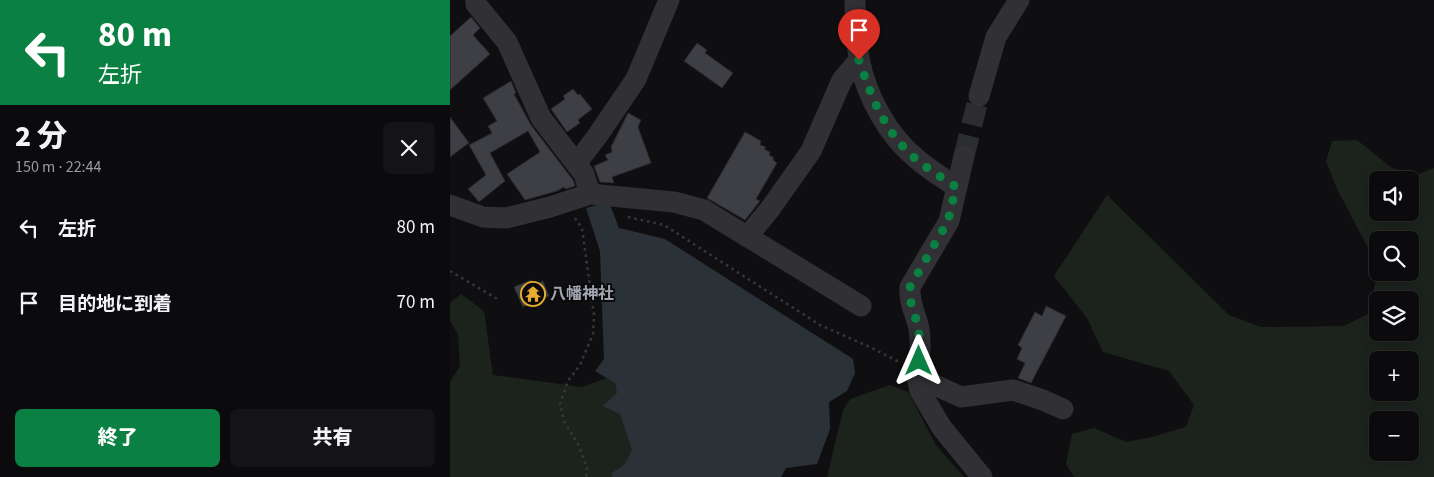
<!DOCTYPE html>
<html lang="ja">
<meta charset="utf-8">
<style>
:root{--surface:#0b0b0d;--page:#141416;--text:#f1f3f6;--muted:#9a9b9d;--line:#2b2b2e;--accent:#0b8043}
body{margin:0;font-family:"Source Sans 3","Noto Sans JP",sans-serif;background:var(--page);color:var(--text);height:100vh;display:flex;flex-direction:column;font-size:19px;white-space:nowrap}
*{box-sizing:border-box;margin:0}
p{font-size:16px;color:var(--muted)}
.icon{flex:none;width:28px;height:28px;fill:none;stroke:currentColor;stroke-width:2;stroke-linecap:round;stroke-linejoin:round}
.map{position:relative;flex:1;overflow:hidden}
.side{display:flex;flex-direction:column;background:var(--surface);width:450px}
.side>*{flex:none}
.top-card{background:#0b8043;color:#fff;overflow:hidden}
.controls{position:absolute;left:919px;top:171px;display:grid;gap:10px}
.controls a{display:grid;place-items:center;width:50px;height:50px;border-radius:8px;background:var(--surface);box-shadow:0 2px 12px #0003,0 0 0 1px var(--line);font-size:25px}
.pin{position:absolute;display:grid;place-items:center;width:42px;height:42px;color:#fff;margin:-51px -21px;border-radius:50% 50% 50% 0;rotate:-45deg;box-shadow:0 0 5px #0007}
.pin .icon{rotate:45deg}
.me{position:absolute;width:55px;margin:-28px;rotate:0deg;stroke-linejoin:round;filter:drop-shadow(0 0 4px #0008)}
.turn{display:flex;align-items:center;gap:18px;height:105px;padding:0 15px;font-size:22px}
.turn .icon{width:65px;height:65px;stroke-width:2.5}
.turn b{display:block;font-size:35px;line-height:42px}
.round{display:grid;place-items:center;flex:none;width:52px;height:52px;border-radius:8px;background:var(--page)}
.headline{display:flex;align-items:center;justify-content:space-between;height:85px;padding:0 15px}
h1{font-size:30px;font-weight:800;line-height:38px}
.button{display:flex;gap:10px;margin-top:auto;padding:10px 15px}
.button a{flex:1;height:58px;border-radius:8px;background:var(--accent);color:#fff;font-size:20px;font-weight:800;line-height:58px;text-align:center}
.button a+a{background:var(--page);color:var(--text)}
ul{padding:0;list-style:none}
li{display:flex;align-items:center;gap:15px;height:75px;padding:0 15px}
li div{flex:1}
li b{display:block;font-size:19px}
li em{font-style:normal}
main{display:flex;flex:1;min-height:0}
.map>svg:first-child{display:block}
.green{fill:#1c231d;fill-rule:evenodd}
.water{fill:#2a3238}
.building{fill:#3e3f44;stroke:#29292d}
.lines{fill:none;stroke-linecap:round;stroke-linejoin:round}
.minor-tunnel{stroke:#2c2d31;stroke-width:21;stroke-dasharray:21 11;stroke-linecap:butt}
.path{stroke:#37383c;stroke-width:2.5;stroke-dasharray:2.5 4;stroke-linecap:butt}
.minor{stroke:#313135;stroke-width:21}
.route{stroke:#0b8043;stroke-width:9;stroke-dasharray:0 16.2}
.labels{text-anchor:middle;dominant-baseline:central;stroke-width:4;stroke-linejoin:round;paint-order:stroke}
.poi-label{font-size:16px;font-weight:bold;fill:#a1a6b1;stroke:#0a0a0c;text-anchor:start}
</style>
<main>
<section class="side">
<div class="top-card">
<div class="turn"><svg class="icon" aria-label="left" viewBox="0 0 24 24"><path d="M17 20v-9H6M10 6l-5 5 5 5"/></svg><div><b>80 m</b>左折</div></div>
</div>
<div class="headline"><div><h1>2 分</h1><p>150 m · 22:44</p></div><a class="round"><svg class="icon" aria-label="close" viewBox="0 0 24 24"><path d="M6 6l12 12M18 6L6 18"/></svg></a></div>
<ul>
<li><svg class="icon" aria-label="left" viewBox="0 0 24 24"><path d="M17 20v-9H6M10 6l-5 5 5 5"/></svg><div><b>左折</b></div><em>80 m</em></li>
<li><svg class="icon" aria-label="arrive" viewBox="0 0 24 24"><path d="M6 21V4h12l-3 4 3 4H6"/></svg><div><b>目的地に到着</b></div><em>70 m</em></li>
</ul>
<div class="button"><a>終了</a><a>共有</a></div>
</section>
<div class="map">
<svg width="984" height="477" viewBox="0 0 984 477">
<rect width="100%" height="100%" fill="#0f0f11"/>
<path class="green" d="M 907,140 L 942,168 L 966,175 L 984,168 L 984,477 L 624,477 L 616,464 L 622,434 L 644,428 L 676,442 L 702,437 L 736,427 L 744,405 L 719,371 L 653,352 L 637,318 L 604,276 L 657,195 L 779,315 L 811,327 L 894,326 L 920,313 L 927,270 L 928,272 L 960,272 L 960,240 L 928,240 L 927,265 L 887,189 L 876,161 L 882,141 ZM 928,180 L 960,180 L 960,212 L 928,212 ZM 928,300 L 960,300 L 960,332 L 928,332 ZM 928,360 L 960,360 L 960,392 L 928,392 ZM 928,420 L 960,420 L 960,452 L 928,452 Z
M 11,294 L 34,311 L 43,375 L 132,387 L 172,373 L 187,477 L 0,477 L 0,382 L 10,366 L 8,334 L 0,321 L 0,303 Z
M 440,385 L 458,392 L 486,445 L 514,477 L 377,477 L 393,410 L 400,399 Z"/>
<path class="water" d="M 159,202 L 169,228 L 215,239 L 403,359 L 405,373 L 397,391 L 379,402 L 380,429 L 367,464 L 336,468 L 331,477 L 162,477 L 162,473 L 175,464 L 182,450 L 170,414 L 153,406 L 167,393 L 165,383 L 145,371 L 154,359 L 150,251 L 136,208 Z"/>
<path class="building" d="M 21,17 L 30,28 L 23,35 L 40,54 L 0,90 L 0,36 Z
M 247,43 L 257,50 L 255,53 L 283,73 L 272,88 L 234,61 Z
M 61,81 L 66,93 L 64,94 L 81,125 L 123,180 L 125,186 L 116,189 L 114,187 L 107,191 L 75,200 L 57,174 L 90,152 L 78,131 L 40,153 L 55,181 L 29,202 L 18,189 L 36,175 L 19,145 L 42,133 L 38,126 L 47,121 L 33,98 Z
M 123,89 L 128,95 L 130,94 L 142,109 L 128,120 L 130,123 L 117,132 L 101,109 L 115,99 L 113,96 Z
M 178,113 L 191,120 L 188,127 L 201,163 L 162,177 L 164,183 L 150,182 L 144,166 L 158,160 L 155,155 L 162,152 L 161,147 Z
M 0,117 L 19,143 L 0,157 Z
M 295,132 L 311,141 L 310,145 L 316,147 L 314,149 L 320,152 L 319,155 L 324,158 L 323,160 L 327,163 L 306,199 L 310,201 L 295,220 L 257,198 Z
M 81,280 L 84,285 L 93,281 L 99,296 L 73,307 L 64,287 Z
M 596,306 L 616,316 L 581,383 L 568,378 L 575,363 L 567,359 L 572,348 L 568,345 L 585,312 L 592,316 Z"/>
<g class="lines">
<path class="minor-tunnel" d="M 514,156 L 529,96"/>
<path class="path" d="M 178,217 L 214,225 L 370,325 L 424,349 L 451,363
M 125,218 L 132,228 L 144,315 L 143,334 L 130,365 L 118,381 L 110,404 L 114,421 L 128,444 L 137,468 L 136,477
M 0,271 L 49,300"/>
<path class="minor" d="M 26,0 L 26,4 L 57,42 L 91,118 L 134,174 L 140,194
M 405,0 C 405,19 406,39 409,58 C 416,96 438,136 468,160 C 480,170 493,178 506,187
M 529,96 L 546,37 L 569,0
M 514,156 L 499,221 L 460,287 C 459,305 466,313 469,329 C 471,343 470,359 466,372 L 483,384 L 511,397 L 563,390 L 593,400 L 613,409
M 126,164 L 148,135 L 186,79 L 219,0
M 0,205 L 33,217 L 56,218 L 100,207 L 140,194 L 224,202 L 254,210 L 411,306
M 297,237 L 320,209 L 361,151 L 392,80 L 409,60
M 466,372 L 470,391 L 492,428 L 532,477"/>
</g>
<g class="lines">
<path class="route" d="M 409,60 C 422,99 435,133 467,160 C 479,170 493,178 506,187 L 498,221 L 460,287 L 460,299 L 469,330 L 469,361"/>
</g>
<defs>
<symbol id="temple-ring" viewBox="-11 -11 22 22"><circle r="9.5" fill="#0a0a0c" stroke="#e9ac2f" stroke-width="1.5"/><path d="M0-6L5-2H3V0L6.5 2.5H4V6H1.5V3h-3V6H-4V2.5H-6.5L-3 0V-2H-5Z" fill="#e9ac2f"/></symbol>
</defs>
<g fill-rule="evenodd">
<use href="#temple-ring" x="69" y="280" width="28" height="28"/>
</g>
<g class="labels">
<g class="poi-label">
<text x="100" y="294">八幡神社</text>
</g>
</g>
</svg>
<div class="controls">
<a><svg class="icon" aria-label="sound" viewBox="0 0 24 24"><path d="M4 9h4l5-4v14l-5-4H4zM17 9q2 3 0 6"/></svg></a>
<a><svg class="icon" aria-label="search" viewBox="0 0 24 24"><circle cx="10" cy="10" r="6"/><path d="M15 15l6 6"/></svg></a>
<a><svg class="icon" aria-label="layers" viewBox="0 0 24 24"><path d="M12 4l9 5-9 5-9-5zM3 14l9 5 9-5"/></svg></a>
<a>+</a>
<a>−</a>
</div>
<div class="pin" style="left:409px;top:60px;background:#d93025"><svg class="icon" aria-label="arrive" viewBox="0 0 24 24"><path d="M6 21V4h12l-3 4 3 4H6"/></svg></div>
<svg class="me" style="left:469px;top:361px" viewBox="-20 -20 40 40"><path d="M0-17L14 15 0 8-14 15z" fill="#0b8043" stroke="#fff" stroke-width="4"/></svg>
</div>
</main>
